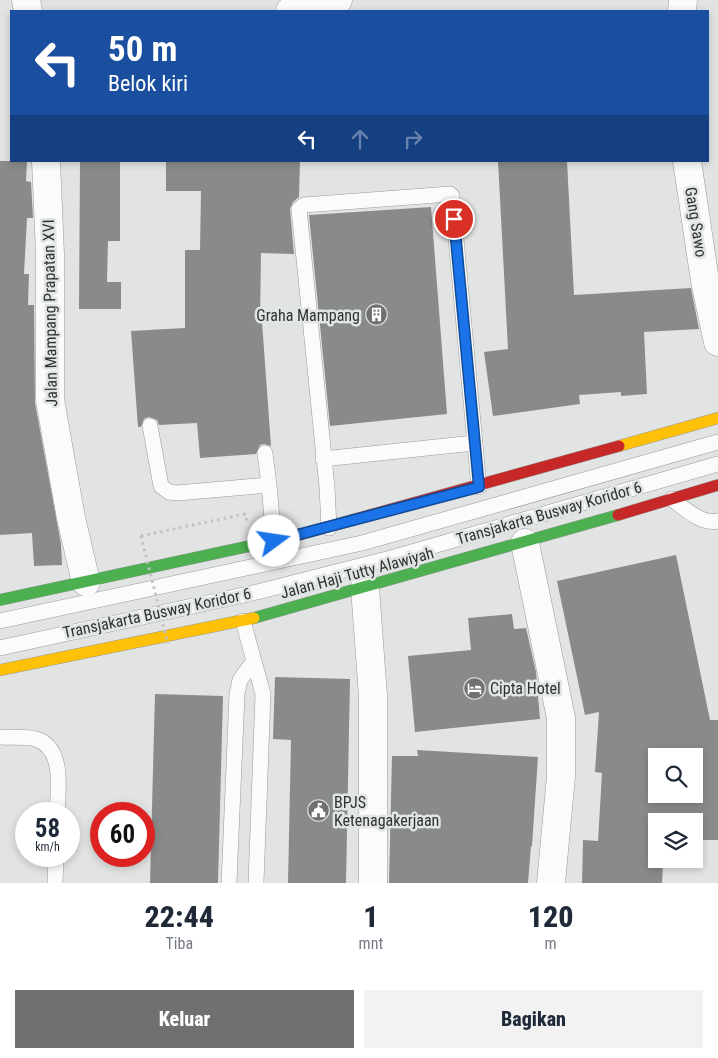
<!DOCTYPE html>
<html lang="id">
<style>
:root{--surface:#fff;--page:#f2f2f3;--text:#1f2937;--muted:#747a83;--accent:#6f7170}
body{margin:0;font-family:"Roboto Condensed",sans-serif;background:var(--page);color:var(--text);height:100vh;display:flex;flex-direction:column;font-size:19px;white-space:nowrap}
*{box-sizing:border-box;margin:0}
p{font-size:16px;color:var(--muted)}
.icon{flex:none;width:28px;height:28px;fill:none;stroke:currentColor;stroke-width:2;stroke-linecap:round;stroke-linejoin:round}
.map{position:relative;height:883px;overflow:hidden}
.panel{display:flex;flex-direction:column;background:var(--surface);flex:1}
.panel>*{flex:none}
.top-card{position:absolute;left:10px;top:10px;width:699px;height:152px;border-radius:0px;box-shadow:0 2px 8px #0003;background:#1a4fa0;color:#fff;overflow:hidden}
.fabs{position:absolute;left:648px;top:748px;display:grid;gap:10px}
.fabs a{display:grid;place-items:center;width:55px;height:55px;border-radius:0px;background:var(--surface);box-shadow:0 2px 8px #0003;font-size:25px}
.speed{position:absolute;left:15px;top:802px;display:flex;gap:10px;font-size:25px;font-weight:700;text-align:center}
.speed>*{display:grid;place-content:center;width:65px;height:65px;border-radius:50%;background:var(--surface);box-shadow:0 2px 8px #0003;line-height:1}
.speed small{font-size:12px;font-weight:400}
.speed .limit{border:8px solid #d22;background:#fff;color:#111}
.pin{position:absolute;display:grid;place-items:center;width:42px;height:42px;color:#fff;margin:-21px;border:2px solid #fff;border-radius:50%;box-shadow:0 1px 5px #0007}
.me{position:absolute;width:55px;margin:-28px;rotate:76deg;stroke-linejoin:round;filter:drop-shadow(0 0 4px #0008)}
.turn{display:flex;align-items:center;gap:18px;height:105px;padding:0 15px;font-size:22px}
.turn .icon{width:65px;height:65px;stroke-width:2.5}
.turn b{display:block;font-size:35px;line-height:42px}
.lanes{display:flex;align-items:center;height:48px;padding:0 15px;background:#0003;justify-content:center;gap:25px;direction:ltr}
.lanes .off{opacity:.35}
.eta{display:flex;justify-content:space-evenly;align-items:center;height:85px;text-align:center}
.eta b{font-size:30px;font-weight:800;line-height:35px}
.button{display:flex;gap:10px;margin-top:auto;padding:10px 15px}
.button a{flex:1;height:58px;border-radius:0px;background:var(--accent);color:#fff;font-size:20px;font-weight:800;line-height:58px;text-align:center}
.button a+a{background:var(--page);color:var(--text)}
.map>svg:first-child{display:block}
.building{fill:#898b8a;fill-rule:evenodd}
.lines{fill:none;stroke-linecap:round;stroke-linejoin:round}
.lane-casing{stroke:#989999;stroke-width:16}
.street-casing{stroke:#989999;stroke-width:29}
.fast-casing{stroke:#989999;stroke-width:12}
.slow-casing{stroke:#989999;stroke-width:12}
.jam-casing{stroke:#989999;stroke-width:12}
.path{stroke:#c1c2c2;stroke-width:3;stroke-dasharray:2.5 4;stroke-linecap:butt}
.lane{stroke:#fbfbfb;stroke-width:15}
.street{stroke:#fbfbfb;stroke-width:28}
.fast{stroke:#4caf50;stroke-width:11}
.slow{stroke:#ffc107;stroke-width:11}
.jam{stroke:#c62828;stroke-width:11}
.path-bridge{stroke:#c1c2c2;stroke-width:3;stroke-dasharray:2.5 4;stroke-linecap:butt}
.route-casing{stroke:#114b97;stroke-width:12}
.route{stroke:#1a73e8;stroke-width:9}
.labels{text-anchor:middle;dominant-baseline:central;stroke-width:5;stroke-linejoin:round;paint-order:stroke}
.street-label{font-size:16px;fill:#313332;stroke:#e1e5e3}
.poi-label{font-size:16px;fill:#313332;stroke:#e1e5e3;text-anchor:start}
</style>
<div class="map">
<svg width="718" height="883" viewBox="0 0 718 883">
<rect width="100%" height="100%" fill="#e2e4e3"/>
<path class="building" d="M 0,161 L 27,161 L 26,181 L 31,182 L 33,218 L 27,218 L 24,274 L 29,274 L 28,305 L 34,305 L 35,403 L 61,544 L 62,565 L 34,566 L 32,533 L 0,535 Z
M 80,161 L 120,161 L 120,241 L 108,241 L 107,282 L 121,282 L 121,309 L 79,309 Z
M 166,161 L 300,161 L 299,197 L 293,202 L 290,209 L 294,254 L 261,253 L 260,322 L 262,322 L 271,446 L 264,444 L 260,445 L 256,454 L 200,458 L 197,423 L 159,425 L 157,420 L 149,417 L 144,419 L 141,427 L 138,427 L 131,331 L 185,328 L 185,250 L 200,250 L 201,191 L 166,191 Z
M 498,161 L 567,161 L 574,295 L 691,288 L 699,329 L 644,332 L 647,394 L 621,396 L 621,392 L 579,395 L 580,404 L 493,416 L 484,352 L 508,349 Z
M 431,207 L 447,414 L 330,426 L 309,215 Z
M 676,555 L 710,720 L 718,720 L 718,840 L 701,840 L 702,864 L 663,865 L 662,883 L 582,883 L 583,840 L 598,841 L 602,773 L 595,772 L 599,712 L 585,715 L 557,581 ZM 656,756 L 694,756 L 694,794 L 656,794 ZM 656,821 L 694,821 L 694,859 L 656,859 Z
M 512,614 L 514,629 L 526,628 L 536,672 L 540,719 L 415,732 L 408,656 L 471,650 L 468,618 Z
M 275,677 L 350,679 L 346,883 L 288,883 L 291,740 L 273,739 Z
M 155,694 L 223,696 L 218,883 L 150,883 Z
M 417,750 L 538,757 L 532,846 L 531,846 L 528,883 L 389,883 L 392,756 L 418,756 Z"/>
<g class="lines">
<defs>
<path id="lane" d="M 150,426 L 161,486 L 169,492 L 177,493 L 269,485 L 265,453
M 323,459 L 474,443
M 269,485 L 274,541
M 672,499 C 684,508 702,525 718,521
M 329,528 L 327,487 L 299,209 L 304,205 L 450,194 L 452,196 L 479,487
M 0,621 L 362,543 L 718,442
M 243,621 L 263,694 L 256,883
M 0,648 L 257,592 L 391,558 L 718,464
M 0,737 C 11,738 25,736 36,739 C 65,748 58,791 57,814
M 55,883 L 56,856
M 229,883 L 237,694 L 240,680 L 253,662"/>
<path id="street" d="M 26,0 L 28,11
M 290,11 L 338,0
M 682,11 L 683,0
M 46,161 L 50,254 L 50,400 L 71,518 L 86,582
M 687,161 L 705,281 L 718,342
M 525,543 L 561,718 L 561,776 L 551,883
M 365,588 L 373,696 L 373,883"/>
<path id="fast" d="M 0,600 L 291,537
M 254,618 L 618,515"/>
<path id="slow" d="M 619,446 L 718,418
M 0,670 L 254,618"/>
<path id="jam" d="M 618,515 L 718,485
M 291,537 L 619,446"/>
</defs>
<use href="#lane" class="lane-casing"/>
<use href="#street" class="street-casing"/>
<use href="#fast" class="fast-casing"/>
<use href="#slow" class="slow-casing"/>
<use href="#jam" class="jam-casing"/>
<path class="path" d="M 141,536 L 245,514 L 247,522"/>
<use href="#lane" class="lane"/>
<use href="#street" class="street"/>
<use href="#fast" class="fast"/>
<use href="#slow" class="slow"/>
<use href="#jam" class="jam"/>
<path class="path-bridge" d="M 141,536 L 168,644"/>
</g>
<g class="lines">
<defs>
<path id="route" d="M 274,541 L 479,487 L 454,219"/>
</defs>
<use href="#route" class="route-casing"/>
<use href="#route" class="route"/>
</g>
<defs>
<symbol id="building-disc" viewBox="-11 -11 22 22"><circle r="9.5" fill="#6f7170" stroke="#e1e5e3"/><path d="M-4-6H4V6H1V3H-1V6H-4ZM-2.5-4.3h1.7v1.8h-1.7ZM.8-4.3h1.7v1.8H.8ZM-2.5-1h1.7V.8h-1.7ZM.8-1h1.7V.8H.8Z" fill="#fff"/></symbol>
<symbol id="hotel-disc" viewBox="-11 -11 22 22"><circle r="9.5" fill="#6f7170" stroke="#e1e5e3"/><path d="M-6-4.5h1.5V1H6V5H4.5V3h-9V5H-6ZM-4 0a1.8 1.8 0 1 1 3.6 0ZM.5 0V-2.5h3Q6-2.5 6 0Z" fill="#fff"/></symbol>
<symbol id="civic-disc" viewBox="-11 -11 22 22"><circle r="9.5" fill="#6f7170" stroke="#e1e5e3"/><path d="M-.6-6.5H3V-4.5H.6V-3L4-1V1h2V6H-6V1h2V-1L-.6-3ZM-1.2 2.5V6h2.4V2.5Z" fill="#fff"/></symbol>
</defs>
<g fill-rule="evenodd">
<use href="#building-disc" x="364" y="302" width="25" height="25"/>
<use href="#hotel-disc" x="462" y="676" width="25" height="25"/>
<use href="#civic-disc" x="306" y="798" width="25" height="25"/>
</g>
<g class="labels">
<g class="street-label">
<text transform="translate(696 222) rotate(81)">Gang Sawo</text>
<text transform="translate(50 313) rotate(-91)">Jalan Mampang Prapatan XVI</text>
<text transform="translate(549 513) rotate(-16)">Transjakarta Busway Koridor 6</text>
<text transform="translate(357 573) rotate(-15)">Jalan Haji Tutty Alawiyah</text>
<text transform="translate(157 613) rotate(-12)">Transjakarta Busway Koridor 6</text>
</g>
<g class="poi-label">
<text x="360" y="315" text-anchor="end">Graha Mampang</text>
<text x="490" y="688">Cipta Hotel</text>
<text x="334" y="802">BPJS<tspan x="334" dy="18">Ketenagakerjaan</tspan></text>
</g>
</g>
</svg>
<div class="fabs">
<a><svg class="icon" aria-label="search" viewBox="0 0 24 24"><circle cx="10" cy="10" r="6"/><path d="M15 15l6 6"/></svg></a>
<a><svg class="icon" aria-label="layers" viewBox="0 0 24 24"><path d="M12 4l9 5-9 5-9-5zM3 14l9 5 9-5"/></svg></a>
</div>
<div class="speed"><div>58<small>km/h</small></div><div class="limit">60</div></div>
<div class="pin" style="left:454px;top:219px;background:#d93025"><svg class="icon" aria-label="arrive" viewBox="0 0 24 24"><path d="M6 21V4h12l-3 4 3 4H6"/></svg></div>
<svg class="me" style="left:274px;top:541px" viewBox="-20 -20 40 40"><circle r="19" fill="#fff"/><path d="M0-13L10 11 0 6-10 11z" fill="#1a73e8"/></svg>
<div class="top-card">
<div class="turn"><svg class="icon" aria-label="left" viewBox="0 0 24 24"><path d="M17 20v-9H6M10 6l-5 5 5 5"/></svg><div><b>50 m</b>Belok kiri</div></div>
<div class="lanes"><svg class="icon" aria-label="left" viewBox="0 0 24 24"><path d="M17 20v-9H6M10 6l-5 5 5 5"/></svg><svg class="icon off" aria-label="ahead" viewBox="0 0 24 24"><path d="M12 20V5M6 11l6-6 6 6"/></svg><svg class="icon off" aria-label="right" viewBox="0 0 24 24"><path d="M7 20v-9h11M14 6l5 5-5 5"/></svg></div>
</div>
</div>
<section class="panel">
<div class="eta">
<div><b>22:44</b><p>Tiba</p></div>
<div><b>1</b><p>mnt</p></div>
<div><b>120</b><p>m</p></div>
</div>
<div class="button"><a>Keluar</a><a>Bagikan</a></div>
</section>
